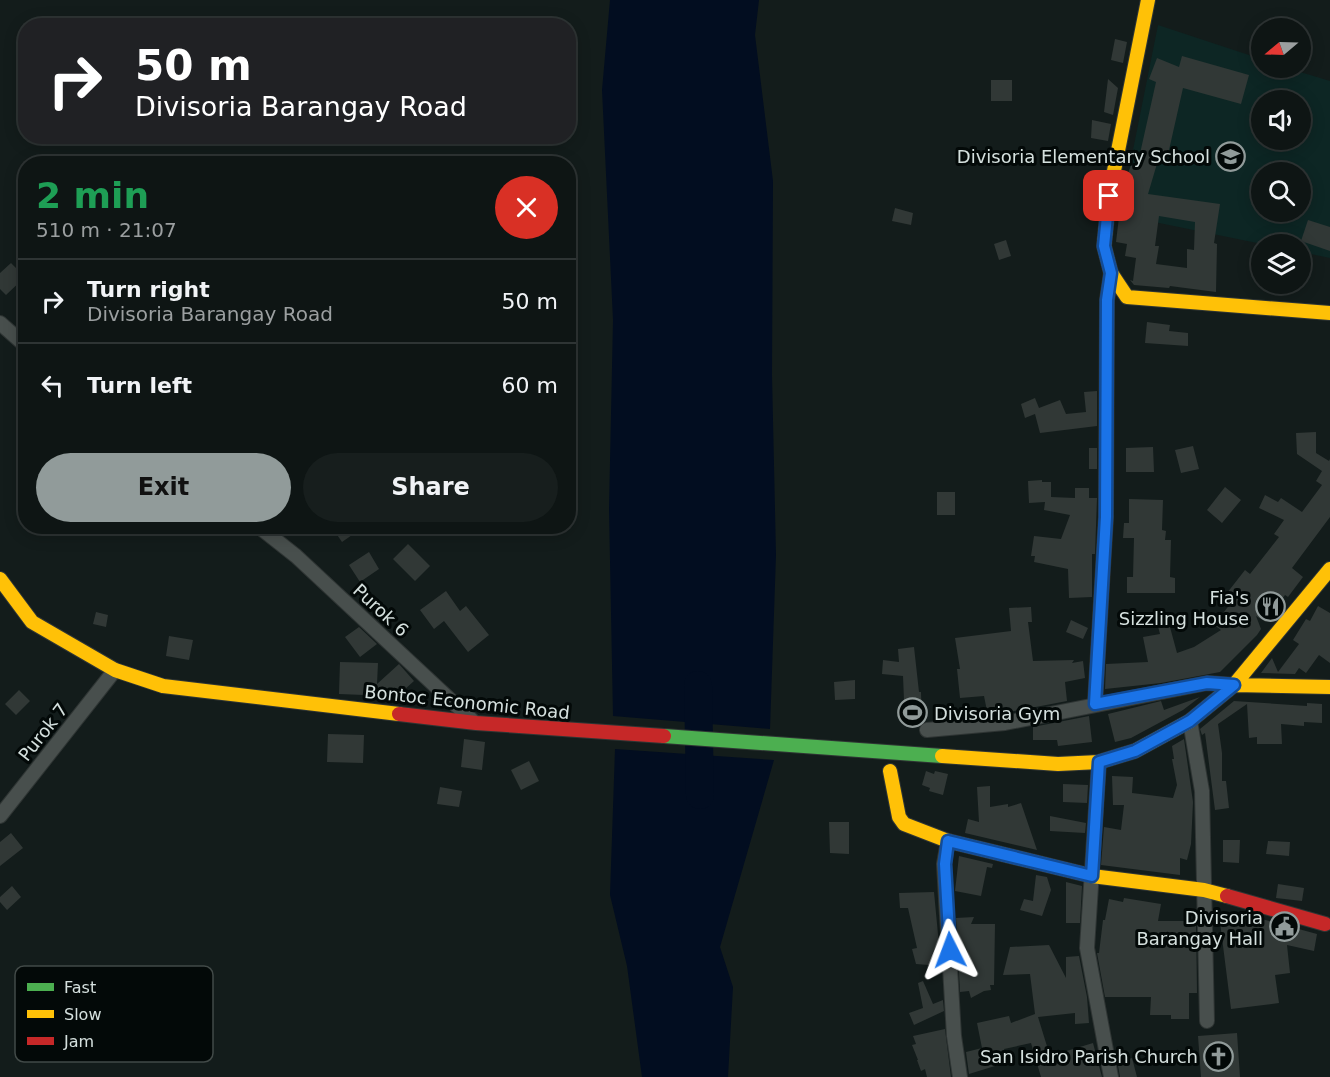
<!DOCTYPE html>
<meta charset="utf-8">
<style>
:root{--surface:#0e1514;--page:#171e1d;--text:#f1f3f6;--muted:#9b9fa0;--line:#2e3434;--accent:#919b9a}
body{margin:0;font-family:"DejaVu Sans",sans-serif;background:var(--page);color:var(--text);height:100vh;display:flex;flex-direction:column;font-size:22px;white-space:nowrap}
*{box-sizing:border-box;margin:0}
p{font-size:20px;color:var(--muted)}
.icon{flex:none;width:33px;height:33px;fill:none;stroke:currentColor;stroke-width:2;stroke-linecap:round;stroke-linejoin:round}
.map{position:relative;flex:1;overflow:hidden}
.panel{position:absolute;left:18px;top:156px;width:558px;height:378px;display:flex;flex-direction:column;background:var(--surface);border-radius:24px;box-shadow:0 3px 15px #0003,0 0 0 2px var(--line)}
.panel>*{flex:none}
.hud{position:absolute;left:18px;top:18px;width:558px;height:126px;border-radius:24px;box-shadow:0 3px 15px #0003,0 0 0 2px var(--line);background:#202124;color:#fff;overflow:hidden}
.needle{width:39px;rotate:251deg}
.buttons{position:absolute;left:1251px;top:18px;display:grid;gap:12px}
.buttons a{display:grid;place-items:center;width:60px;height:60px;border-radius:50%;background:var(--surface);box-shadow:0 3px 15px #0003,0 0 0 2px var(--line);font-size:30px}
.pin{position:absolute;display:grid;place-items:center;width:51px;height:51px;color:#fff;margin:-26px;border-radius:12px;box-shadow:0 3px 9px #0006}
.me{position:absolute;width:66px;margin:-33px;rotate:357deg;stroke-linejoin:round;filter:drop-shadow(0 0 4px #0008)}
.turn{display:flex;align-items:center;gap:21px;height:126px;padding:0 18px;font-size:27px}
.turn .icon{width:78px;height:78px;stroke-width:2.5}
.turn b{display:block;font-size:42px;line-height:51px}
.round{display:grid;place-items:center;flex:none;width:63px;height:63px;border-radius:32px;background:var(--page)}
.summary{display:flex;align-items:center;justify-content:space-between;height:102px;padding:0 18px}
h1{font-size:36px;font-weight:700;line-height:45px;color:#1e9e55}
.action{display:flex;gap:12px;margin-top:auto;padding:12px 18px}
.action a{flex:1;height:69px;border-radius:36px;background:var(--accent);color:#111;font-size:24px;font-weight:700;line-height:69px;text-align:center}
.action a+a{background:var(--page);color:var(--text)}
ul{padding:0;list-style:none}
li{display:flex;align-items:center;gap:18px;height:84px;padding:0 18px;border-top:2px solid var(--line)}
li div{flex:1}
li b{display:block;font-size:22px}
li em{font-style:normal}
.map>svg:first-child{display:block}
.built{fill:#0d2624;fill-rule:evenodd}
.water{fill:#020d20}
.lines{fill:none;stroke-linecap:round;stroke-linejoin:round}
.river{stroke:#020d20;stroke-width:28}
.building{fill:#313836;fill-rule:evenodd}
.street-casing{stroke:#2f3534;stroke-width:16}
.fast-casing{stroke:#2f3534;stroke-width:16}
.slow-casing{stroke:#2f3534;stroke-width:16}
.jam-casing{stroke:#2f3534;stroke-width:16}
.street{stroke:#484f4d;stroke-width:14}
.fast{stroke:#4caf50;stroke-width:14}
.slow{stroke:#ffc107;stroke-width:14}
.jam{stroke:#c62828;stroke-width:14}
.route-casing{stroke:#114b97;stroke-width:15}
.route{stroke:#1a73e8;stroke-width:10}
.labels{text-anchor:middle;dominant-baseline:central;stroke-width:6;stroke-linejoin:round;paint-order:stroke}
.poi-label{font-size:18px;fill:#d5e0de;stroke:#030908;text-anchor:end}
.street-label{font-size:18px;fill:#d5e0de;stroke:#030908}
.key{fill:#030908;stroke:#424a48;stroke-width:1.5}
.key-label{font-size:16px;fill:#d5e0de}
</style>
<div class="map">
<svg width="1330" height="1077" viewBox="0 0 1330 1077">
<rect width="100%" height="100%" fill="#131c1b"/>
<path class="built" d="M 1158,25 L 1261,59 L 1262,68 L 1287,68 L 1330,81 L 1330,258 L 1301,252 L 1300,244 L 1262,244 L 1120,215 ZM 1262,100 L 1300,100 L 1300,140 L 1262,140 ZM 1262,172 L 1300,172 L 1300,212 L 1262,212 Z"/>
<path class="water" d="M 610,0 L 759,0 L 755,35 L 773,181 L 772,375 L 776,555 L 770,729 L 613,716 L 609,509 L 613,320 L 602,90 Z
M 615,749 L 774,760 L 720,947 L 733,987 L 728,1077 L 642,1077 L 627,966 L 610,895 Z"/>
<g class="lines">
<path class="river" d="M 698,685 L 700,795"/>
</g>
<path class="building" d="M 1115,39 L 1127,42 L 1123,63 L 1111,60 Z
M 1182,56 L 1249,75 L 1241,104 L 1183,88 L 1167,159 L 1159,157 L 1148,194 L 1220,204 L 1214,243 L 1217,244 L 1216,292 L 1170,286 L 1169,288 L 1134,285 L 1130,280 L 1133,281 L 1136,258 L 1125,256 L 1127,244 L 1116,242 L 1122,192 L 1131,165 L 1137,167 L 1156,82 L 1149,79 L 1157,58 L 1179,67 ZM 1159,216 L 1195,222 L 1194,250 L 1187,249 L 1187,268 L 1156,264 L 1159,246 L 1155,246 Z
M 1108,79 L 1118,88 L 1113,115 L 1104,112 Z
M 991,80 L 1012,80 L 1012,101 L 991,101 Z
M 1092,120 L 1111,124 L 1108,141 L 1091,138 Z
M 895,208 L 913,213 L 911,225 L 892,221 Z
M 1308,220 L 1330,227 L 1330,251 L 1301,241 Z
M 1006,240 L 1011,256 L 999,260 L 994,244 Z
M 11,263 L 25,277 L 6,295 L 0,289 L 0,273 Z
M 1147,322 L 1170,325 L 1169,331 L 1188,333 L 1188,346 L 1145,343 Z
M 1097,391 L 1097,426 L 1040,433 L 1035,414 L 1025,418 L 1021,404 L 1035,398 L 1039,408 L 1060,400 L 1066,414 L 1086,412 L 1084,392 Z
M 1316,432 L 1316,453 L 1329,461 L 1330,459 L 1330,517 L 1292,568 L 1303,577 L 1288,597 L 1285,595 L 1266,622 L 1256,616 L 1261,629 L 1257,635 L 1220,672 L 1161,683 L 1105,689 L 1106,664 L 1148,662 L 1143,637 L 1160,634 L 1156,619 L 1167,616 L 1177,653 L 1194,647 L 1221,630 L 1214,625 L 1237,595 L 1243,593 L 1227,593 L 1245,570 L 1250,574 L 1279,537 L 1274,534 L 1284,520 L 1259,508 L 1265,495 L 1278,502 L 1281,498 L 1302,512 L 1322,485 L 1316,481 L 1322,471 L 1297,454 L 1296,433 Z
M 1193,446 L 1199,469 L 1181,473 L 1175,450 Z
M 1153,447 L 1154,472 L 1126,472 L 1126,448 Z
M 1089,448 L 1097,448 L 1097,469 L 1089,469 Z
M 1042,480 L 1042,482 L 1051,482 L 1051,497 L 1075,498 L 1075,488 L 1089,488 L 1089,498 L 1097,498 L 1095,554 L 1092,554 L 1092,597 L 1069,598 L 1068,569 L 1034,562 L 1035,556 L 1031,556 L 1034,536 L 1061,539 L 1070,515 L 1044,510 L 1045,502 L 1029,503 L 1028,481 Z
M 1225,487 L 1241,500 L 1222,523 L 1207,510 Z
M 937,492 L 955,492 L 955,515 L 937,515 Z
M 1129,499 L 1163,500 L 1162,530 L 1166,531 L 1165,540 L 1171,540 L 1170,577 L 1175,578 L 1175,593 L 1127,593 L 1127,577 L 1133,577 L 1134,538 L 1123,538 L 1124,523 L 1129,523 Z
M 331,526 L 365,526 L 342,542 Z
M 408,544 L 430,566 L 415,581 L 393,559 Z
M 369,552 L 379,569 L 360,582 L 349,565 Z
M 446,591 L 460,611 L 466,606 L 489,635 L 468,652 L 444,621 L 434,629 L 420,610 Z
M 1318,606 L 1330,613 L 1330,663 L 1319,655 L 1306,673 L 1299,668 L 1295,674 L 1261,673 L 1272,658 L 1278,672 L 1299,644 L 1293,640 L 1306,619 L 1310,621 Z
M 1031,607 L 1032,622 L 1028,622 L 1033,661 L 1074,660 L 1072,663 L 1083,661 L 1085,678 L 1065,682 L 1067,701 L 988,716 L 984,696 L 960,698 L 957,669 L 960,669 L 955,638 L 1011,631 L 1009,608 Z
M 96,612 L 108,615 L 106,627 L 93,624 Z
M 1071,620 L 1088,628 L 1083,639 L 1066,632 Z
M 359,627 L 377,644 L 360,657 L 345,637 Z
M 169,636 L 193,640 L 189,660 L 166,656 Z
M 914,647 L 919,692 L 921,692 L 922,722 L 905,724 L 903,676 L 882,674 L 883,660 L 899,662 L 898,649 Z
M 340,662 L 378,663 L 377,684 L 399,664 L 414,681 L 393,700 L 389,696 L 339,694 Z
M 855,680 L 855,699 L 835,700 L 834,682 Z
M 19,690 L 30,701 L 16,715 L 5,704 Z
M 1200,697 L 1183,710 L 1131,738 L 1115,742 L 1108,714 L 1161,701 L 1164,710 Z
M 1234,701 L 1307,706 L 1307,703 L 1322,704 L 1322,723 L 1304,722 L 1304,726 L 1281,724 L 1282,744 L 1257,744 L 1257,737 L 1249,738 L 1247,704 L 1218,724 L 1222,753 L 1222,781 L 1226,781 L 1229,808 L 1215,810 L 1205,733 L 1202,735 L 1200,729 Z
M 1089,716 L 1092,742 L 1058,746 L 1057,740 L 1033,740 L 1033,727 Z
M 328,734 L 364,735 L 363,763 L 327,762 Z
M 464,739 L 485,742 L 482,770 L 461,767 Z
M 1184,739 L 1193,802 L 1191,844 L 1187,860 L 1180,858 L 1180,875 L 1101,865 L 1104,827 L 1121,830 L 1124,805 L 1113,805 L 1112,776 L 1133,777 L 1132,793 L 1173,798 L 1177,785 L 1172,759 L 1174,759 L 1172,746 Z
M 529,761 L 539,781 L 521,790 L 511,770 Z
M 926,771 L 934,774 L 935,771 L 948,774 L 943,795 L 929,791 L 930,788 L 922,785 Z
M 1063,784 L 1088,785 L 1087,803 L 1063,802 Z
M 990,786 L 990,807 L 1008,804 L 1008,807 L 1021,803 L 1037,850 L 965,833 L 968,819 L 979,822 L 977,787 Z
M 440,787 L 462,791 L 459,807 L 437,804 Z
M 1050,816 L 1086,823 L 1085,833 L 1050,831 Z
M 829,822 L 849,822 L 849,854 L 830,853 Z
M 11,833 L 23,848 L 0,866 L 0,842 Z
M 1223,840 L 1240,840 L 1239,863 L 1223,862 Z
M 1268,841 L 1290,842 L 1289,856 L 1266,854 Z
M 959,856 L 993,864 L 992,868 L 987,867 L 981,896 L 955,891 Z
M 1036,875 L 1047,877 L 1051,890 L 1042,916 L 1020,910 L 1024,899 L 1033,901 Z
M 1066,882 L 1082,886 L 1080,923 L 1066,923 Z
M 1278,884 L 1304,888 L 1302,901 L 1276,898 Z
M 12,886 L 21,897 L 7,910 L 0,902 L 0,897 Z
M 934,892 L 941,966 L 916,964 L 912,949 L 917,948 L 908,908 L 900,908 L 899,893 Z
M 1124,898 L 1161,904 L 1158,921 L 1196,921 L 1197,993 L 1189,993 L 1189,1019 L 1171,1019 L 1171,1015 L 1150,1015 L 1151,997 L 1105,997 L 1097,953 L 1099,953 L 1103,920 L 1105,920 L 1109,899 L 1123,902 Z
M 974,917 L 971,924 L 995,924 L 994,985 L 990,985 L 991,990 L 984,991 L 971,998 L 969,991 L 960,992 L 956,918 Z
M 1258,918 L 1317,934 L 1314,951 L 1287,945 L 1290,973 L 1275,975 L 1279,1003 L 1231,1009 L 1220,922 Z
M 1049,945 L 1066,978 L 1066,957 L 1079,956 L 1087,997 L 1089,1023 L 1075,1024 L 1075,1013 L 1038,1017 L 1050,1056 L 1093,1043 L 1102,1077 L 1041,1077 L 1031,1043 L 1004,1049 L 1008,1062 L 969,1074 L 966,1052 L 982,1048 L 977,1023 L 1009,1016 L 1011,1023 L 1035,1014 L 1030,974 L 1003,975 L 1010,947 Z
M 923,981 L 933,1004 L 943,1000 L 944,1011 L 914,1025 L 909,1013 L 923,1008 L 918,983 Z
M 945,1029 L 951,1077 L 927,1077 L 925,1069 L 921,1071 L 917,1060 L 918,1060 L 912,1045 L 916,1044 L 913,1036 Z
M 1237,1033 L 1240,1077 L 1201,1077 L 1198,1036 Z
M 1132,1058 L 1137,1077 L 1120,1077 L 1117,1060 L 1120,1059 L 1121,1061 Z"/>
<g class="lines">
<defs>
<path id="street" d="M 0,323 L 26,346
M 258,526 L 296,556 L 474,722
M 1095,703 L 1106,517 L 1107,300 L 1111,273
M 1190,721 L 1202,791 L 1207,1021
M 927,730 L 1005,723 L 1207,683 L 1234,685
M 1099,762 L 1087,948 L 1111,1077
M 0,816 L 115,670
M 948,841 L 944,864 L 954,1036 L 960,1077"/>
<path id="fast" d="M 664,736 L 942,756"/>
<path id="slow" d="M 1148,0 L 1109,196 L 1104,246 L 1111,273 L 1127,297 L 1330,313
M 0,579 L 32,622 L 115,670 L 163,686 L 399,714
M 1234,685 L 1330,687
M 942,756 L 1058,764 L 1099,762 L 1135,751 L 1190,721 L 1234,685 L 1330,569
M 890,771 L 899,817 L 904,824 L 948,841 L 1092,876 L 1204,890 L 1227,896"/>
<path id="jam" d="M 399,714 L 476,723 L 664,736
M 1227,896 L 1325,924"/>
</defs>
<use href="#street" class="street-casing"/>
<use href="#fast" class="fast-casing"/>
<use href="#slow" class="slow-casing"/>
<use href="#jam" class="jam-casing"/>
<use href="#street" class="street"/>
<use href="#fast" class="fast"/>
<use href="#slow" class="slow"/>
<use href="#jam" class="jam"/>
</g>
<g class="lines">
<defs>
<path id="route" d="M 950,950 L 945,864 L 948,841 L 1092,876 L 1099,762 L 1135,751 L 1190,721 L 1234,685 L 1207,683 L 1095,704 L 1106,517 L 1107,300 L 1111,273 L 1104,246 L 1109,196"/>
</defs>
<use href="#route" class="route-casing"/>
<use href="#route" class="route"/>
</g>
<defs>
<symbol id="school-ring" viewBox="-11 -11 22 22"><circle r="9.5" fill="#030908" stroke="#919b9a" stroke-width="1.5"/><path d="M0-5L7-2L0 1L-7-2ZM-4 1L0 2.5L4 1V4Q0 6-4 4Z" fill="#919b9a"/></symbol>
<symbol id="restaurant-ring" viewBox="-11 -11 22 22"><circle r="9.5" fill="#030908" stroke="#919b9a" stroke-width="1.5"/><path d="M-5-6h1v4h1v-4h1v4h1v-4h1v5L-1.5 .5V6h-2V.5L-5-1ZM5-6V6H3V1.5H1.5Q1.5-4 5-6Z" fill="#919b9a"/></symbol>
<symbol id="stadium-ring" viewBox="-11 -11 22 22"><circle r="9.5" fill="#030908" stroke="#919b9a" stroke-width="1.5"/><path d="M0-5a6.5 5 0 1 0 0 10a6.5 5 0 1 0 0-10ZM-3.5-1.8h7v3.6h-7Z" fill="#919b9a"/></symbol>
<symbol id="civic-ring" viewBox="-11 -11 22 22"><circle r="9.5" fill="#030908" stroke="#919b9a" stroke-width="1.5"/><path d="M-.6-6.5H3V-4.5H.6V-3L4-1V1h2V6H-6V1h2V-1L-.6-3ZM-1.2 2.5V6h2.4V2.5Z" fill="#919b9a"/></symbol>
<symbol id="church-ring" viewBox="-11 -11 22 22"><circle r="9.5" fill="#030908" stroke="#919b9a" stroke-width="1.5"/><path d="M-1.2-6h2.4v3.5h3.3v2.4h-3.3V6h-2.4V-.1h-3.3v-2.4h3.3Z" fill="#919b9a"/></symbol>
</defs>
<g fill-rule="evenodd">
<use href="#school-ring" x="1214" y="140" width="33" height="33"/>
<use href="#restaurant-ring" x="1254" y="590" width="33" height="33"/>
<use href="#stadium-ring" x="896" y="696" width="33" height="33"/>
<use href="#civic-ring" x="1268" y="910" width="33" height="33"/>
<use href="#church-ring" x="1202" y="1040" width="33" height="33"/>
</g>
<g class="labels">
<g class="poi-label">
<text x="1210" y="156">Divisoria Elementary School</text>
<text x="1249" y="597">Fia's<tspan x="1249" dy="21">Sizzling House</tspan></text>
<text x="934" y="713" text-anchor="start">Divisoria Gym</text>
<text x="1263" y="917">Divisoria<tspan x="1263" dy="21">Barangay Hall</tspan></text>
<text x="1198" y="1056">San Isidro Parish Church</text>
</g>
<g class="street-label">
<text transform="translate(381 610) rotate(43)">Purok 6</text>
<text transform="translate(467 702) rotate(6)">Bontoc Economic Road</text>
<text transform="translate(43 732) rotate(-52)">Purok 7</text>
</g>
</g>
<rect x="15" y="966" width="198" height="96" rx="9" class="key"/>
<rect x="27" y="983" width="27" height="8" fill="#4caf50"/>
<rect x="27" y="1010" width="27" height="8" fill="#ffc107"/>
<rect x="27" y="1037" width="27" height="8" fill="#c62828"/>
<g class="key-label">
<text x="64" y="993">Fast</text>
<text x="64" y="1020">Slow</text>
<text x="64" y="1047">Jam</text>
</g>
</svg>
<div class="buttons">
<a><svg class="needle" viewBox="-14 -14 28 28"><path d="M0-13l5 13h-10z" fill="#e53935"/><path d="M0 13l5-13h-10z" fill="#9b9fa0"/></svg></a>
<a><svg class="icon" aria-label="sound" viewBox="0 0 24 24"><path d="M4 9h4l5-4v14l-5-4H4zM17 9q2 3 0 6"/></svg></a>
<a><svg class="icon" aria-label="search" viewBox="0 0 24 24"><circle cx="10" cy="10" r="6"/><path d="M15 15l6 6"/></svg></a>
<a><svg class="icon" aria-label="layers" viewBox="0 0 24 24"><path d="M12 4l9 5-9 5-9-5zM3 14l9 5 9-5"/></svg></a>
</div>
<div class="pin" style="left:1109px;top:196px;background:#d93025"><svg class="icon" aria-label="arrive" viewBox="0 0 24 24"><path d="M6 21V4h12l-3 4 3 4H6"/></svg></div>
<svg class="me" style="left:950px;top:950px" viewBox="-20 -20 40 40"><path d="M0-17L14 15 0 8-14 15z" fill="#1a73e8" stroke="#fff" stroke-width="4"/></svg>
<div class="hud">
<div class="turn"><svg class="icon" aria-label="right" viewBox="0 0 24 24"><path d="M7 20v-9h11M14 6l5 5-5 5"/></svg><div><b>50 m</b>Divisoria Barangay Road</div></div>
</div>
<section class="panel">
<div class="summary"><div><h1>2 min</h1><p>510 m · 21:07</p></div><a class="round" style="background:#d93025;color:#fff"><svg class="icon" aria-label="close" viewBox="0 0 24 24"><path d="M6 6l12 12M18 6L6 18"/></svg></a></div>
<ul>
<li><svg class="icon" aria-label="right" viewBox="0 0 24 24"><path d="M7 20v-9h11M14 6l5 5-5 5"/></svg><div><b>Turn right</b><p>Divisoria Barangay Road</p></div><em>50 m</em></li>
<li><svg class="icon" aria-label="left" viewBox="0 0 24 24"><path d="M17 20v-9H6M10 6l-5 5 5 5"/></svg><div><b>Turn left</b></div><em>60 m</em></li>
</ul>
<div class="action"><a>Exit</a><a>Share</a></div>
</section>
</div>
